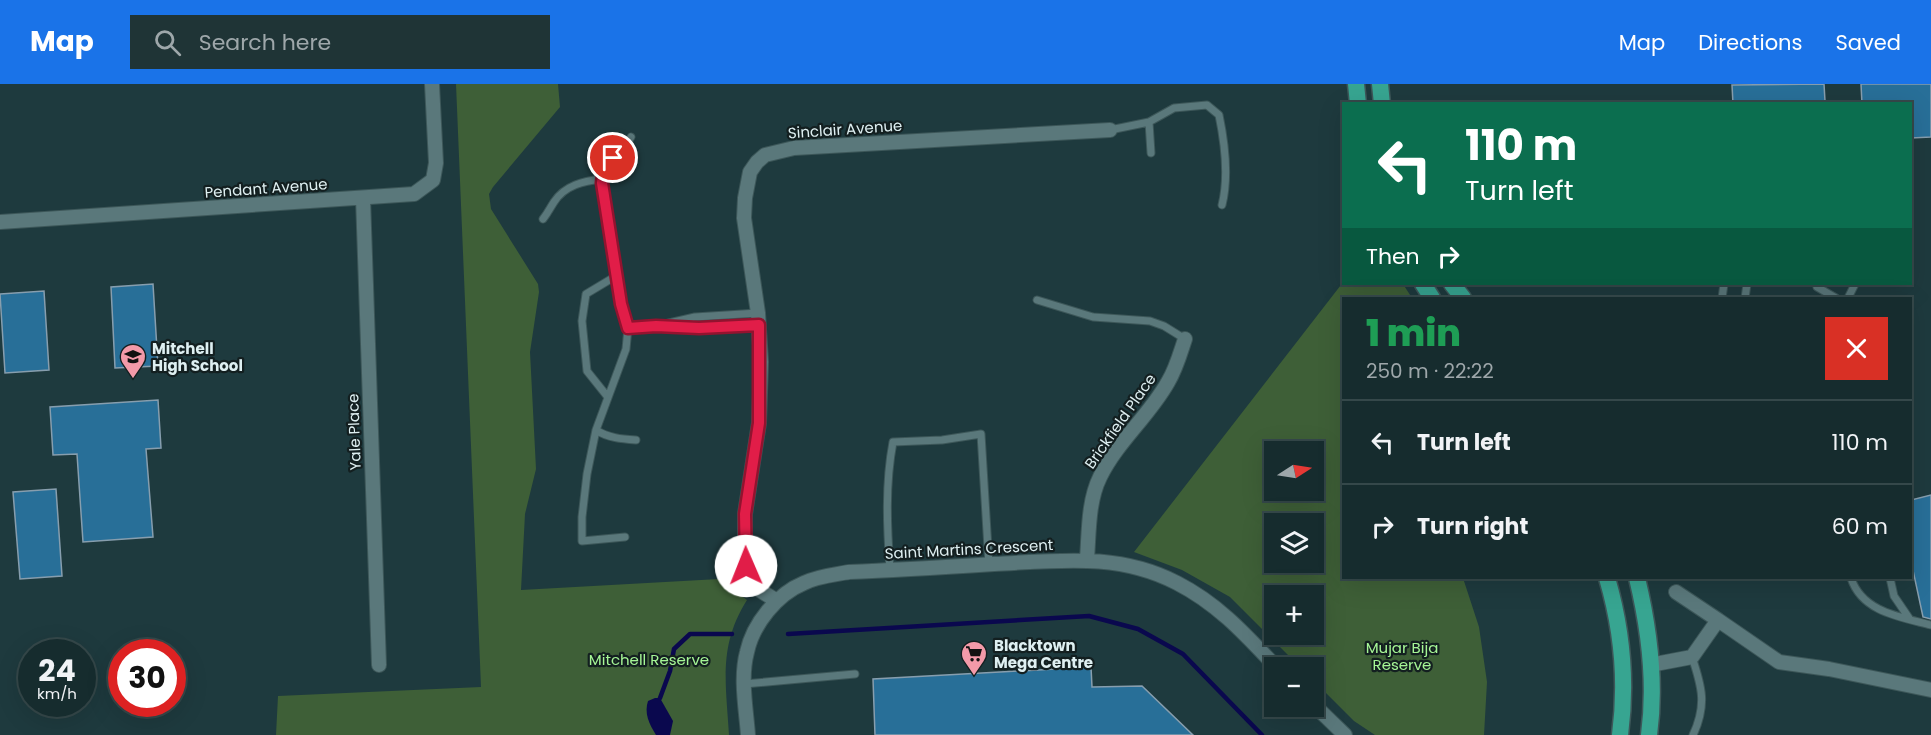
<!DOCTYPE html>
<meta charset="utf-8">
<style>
:root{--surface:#162c2e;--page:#1f3436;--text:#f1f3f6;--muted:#9ea7aa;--line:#35484a;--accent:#1a73e8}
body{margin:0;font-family:Poppins,sans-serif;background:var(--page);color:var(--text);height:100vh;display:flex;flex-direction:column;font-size:22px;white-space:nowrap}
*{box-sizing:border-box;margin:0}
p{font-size:20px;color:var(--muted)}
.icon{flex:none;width:33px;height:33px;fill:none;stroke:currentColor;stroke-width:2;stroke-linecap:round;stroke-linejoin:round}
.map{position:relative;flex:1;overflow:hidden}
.panel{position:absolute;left:1342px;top:213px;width:570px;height:282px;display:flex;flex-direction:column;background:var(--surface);border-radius:0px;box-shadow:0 6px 24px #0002,0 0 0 2px var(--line)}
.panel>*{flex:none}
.banner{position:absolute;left:1342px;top:18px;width:570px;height:183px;border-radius:0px;box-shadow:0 6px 24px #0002,0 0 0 2px var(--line);background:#0b6e4f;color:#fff;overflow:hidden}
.needle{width:39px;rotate:78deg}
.fabs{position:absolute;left:1264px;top:357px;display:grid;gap:12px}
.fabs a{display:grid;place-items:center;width:60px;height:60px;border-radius:0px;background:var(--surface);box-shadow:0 6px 24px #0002,0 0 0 2px var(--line);font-size:30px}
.speed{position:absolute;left:18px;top:555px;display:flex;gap:12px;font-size:30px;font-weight:700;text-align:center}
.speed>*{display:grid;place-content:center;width:78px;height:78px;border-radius:50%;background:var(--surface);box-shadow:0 6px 24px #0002,0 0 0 2px var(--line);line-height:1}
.speed small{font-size:15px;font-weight:400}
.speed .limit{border:9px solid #d22;background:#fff;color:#111}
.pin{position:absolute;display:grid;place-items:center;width:51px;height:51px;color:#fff;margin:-26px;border:3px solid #fff;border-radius:50%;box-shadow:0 2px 6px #0007}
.me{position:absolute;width:66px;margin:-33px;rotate:359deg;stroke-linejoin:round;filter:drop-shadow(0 0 4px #0008)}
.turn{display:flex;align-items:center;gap:21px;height:126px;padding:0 24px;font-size:27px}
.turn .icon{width:78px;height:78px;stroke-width:2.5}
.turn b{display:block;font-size:42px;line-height:51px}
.then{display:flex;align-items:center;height:57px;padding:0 24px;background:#0003;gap:12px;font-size:22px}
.round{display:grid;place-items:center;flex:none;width:63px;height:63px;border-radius:0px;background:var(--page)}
.summary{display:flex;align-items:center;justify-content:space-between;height:102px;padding:0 24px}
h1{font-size:36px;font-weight:800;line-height:45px;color:#1e9e55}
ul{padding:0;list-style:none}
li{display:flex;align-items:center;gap:18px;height:84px;padding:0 24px;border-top:2px solid var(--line)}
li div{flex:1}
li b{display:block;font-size:22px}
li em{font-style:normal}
header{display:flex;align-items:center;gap:36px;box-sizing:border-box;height:84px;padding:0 30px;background:var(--accent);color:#fff}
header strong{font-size:28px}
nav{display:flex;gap:33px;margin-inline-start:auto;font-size:21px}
.search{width:420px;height:54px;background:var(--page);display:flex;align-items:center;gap:15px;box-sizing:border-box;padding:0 21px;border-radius:0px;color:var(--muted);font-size:22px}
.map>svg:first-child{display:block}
.green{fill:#3e5f37;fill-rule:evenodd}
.water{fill:#0a084e}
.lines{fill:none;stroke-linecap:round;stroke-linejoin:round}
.stream{stroke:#0a084e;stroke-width:4.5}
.building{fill:#286f98;stroke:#879eae;stroke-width:1.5}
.service-casing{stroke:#3d5759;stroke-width:9}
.minor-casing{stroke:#3d5759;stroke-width:16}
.primary-casing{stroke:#3d5759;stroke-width:19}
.service{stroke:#5a787b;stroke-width:7}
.minor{stroke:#5a787b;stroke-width:14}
.primary{stroke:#37a591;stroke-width:16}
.route-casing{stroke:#92132f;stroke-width:15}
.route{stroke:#e11d48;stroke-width:10}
.labels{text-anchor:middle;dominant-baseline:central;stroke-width:4.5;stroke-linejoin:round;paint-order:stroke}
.street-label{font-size:15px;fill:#deeff1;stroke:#131f20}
.poi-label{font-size:15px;font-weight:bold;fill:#deeff1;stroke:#131f20;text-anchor:start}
.park-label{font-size:15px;fill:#a6f696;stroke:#131f20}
</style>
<header>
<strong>Map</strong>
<div class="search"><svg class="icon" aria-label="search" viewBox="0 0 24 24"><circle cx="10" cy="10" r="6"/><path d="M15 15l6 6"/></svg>Search here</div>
<nav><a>Map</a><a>Directions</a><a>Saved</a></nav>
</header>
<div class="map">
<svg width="1931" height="651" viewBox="0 0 1931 651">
<rect width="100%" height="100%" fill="#1e3a3e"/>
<path class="green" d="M 456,0 L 558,0 L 560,23 L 493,103 L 489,110 L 491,125 L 538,200 L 539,208 L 530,268 L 536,385 L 525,430 L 521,506 L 719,495 L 747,516 C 718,562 726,599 729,651 L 276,651 L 278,612 L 481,603 Z
M 1344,197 L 1344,200 L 1403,200 L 1412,214 L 1344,214 L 1344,494 L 1463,494 L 1479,543 L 1487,598 L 1484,651 L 1375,651 L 1354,637 L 1314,597 L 1314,584 L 1300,583 L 1230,513 L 1182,486 L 1134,468 ZM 1275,368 L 1314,368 L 1314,406 L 1275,406 ZM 1275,440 L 1314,440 L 1314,478 L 1275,478 ZM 1275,512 L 1314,512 L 1314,550 L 1275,550 Z"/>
<path class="water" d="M 655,614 L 660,614 L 673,637 L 670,651 L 656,651 C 649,640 644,629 648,617 Z"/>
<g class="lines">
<path class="stream" d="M 788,550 L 1089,532 L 1138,545 L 1183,570 L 1262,651
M 660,614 L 670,587 L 674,565 L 690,550 L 732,550"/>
</g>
<path class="building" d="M 1824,0 L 1825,17 L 1811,18 L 1811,20 L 1733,20 L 1732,1 Z
M 1861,0 L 1931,0 L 1931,53 L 1911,54 L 1911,20 L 1862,20 Z
M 153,200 L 158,282 L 115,284 L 111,203 Z
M 44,207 L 49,286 L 5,289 L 0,210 Z
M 158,316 L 161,364 L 146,365 L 153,453 L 83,458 L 77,370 L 53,371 L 50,323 Z
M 56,405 L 62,492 L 20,495 L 13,408 Z
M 1931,411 L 1931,535 L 1923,533 L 1911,477 L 1911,416 Z
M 1091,583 L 1092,603 L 1142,602 L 1193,651 L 875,651 L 873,595 Z"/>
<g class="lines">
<defs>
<path id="service" d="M 1149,38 L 1151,69
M 1110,46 L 1149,38 L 1174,24 L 1207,21 L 1219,31 C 1225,60 1229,93 1222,121
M 543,135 C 548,129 550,124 554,118 C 565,101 584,97 602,95
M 1819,200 L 1817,203 L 1836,214
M 1722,214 L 1724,200
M 1745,214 L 1747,200
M 1848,214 L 1855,200
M 1037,216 L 1093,233 L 1150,237 L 1164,242 L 1185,255
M 657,242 L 699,244 L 759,241
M 628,244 L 656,242 L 695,233 L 758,229
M 607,312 L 587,287 L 582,237 L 586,210 L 616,192
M 596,346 C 608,354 622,355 636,356
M 625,453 L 582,457 L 582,433 L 587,390 L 596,346 L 626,265 L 628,244 L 621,220 L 602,99 C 604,75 621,72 631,53
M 890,486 C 887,443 885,400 893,358 L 942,356 L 981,350 L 989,481
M 1851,494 C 1862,528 1900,533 1931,541
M 1890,494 L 1894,512 L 1909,534
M 1692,573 C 1702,603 1707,621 1693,651
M 744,600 L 855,590"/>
<path id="minor" d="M 363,114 L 379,581
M 0,138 L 414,110 L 433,96 L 436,79 L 432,0
M 1087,475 C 1089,449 1088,417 1100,393 C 1117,358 1149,332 1168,298 C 1176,285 1180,270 1185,255
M 1676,508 L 1718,536
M 777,517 L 753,502 L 745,482 L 745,430 L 759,339 L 761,278 L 758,229 L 744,134 L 745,114 L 750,88 L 757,78 L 765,71 L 794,64 L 1110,46
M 1650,581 L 1692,573 L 1718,536 L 1779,578 L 1829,585 L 1931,606
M 1314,621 L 1345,651
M 748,651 C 746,624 740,594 747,568 C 753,540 777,510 804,499 C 818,492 833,491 849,488 C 897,486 946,483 994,480 C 1057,477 1118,468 1177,499 C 1218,520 1245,550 1277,584"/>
<path id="primary" d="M 1356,0 L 1358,20
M 1380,0 L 1382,20
M 1423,200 L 1432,214
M 1452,200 L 1463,214
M 1607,494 C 1622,545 1627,598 1620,651
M 1637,494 C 1649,544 1656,600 1649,651"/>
</defs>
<use href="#service" class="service-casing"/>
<use href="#minor" class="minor-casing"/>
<use href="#primary" class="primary-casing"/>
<use href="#service" class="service"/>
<use href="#minor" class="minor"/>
<use href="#primary" class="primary"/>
</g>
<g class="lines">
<defs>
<path id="route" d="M 613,74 C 605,82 603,88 602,99 L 621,220 L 628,244 L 656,242 L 699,244 L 759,241 L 759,339 L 745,430 L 746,482"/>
</defs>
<use href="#route" class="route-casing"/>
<use href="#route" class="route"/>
</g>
<defs>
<symbol id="school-pin" viewBox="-11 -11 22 30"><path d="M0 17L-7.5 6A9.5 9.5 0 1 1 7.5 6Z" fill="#f39aa9" stroke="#131f20"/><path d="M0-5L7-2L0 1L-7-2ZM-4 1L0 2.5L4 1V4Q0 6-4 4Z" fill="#111"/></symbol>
<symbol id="supermarket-pin" viewBox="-11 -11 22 30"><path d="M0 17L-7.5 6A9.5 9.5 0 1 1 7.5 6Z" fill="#f39aa9" stroke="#131f20"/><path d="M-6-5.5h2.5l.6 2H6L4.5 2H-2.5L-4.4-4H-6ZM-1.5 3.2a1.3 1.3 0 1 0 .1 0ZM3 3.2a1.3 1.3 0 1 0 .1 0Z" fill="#111"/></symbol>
</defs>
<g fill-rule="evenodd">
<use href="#school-pin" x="118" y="258" width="30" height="40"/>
<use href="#supermarket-pin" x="959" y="555" width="30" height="40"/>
</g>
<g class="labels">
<g class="street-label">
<text transform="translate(845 45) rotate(-4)">Sinclair Avenue</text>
<text transform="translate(266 104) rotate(-4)">Pendant Avenue</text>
<text transform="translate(1120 337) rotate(-55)">Brickfield Place</text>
<text transform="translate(354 348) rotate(-92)">Yale Place</text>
<text transform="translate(969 465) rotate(-3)">Saint Martins Crescent</text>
</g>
<g class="poi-label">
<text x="152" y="264">Mitchell<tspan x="152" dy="17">High School</tspan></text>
<text x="994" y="561">Blacktown<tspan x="994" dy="17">Mega Centre</tspan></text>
</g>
<g class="park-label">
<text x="1402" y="563">Mujar Bija<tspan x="1402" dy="17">Reserve</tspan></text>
<text x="649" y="575">Mitchell Reserve</text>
</g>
</g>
</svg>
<div class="fabs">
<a><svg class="needle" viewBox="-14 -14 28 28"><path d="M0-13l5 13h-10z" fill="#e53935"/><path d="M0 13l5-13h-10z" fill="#9ea7aa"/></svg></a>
<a><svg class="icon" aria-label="layers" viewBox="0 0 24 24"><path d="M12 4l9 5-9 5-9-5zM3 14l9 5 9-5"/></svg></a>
<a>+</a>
<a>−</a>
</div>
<div class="speed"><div>24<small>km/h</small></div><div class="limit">30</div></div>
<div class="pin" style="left:613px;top:74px;background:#d93025"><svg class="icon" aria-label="arrive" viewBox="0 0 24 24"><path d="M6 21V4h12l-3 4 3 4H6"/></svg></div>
<svg class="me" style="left:746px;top:482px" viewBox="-20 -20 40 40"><circle r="19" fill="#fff"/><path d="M0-13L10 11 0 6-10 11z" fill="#e11d48"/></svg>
<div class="banner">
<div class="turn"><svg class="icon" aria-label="left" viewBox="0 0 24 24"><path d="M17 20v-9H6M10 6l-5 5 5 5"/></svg><div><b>110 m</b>Turn left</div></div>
<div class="then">Then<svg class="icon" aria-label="right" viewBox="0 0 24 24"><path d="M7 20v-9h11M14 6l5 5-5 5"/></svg></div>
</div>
<section class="panel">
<div class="summary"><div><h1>1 min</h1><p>250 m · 22:22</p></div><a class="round" style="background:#d93025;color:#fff"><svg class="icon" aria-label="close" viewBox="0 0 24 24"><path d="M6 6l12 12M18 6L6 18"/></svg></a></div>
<ul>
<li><svg class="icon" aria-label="left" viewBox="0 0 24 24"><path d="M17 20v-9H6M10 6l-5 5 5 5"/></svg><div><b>Turn left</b></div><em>110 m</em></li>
<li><svg class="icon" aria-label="right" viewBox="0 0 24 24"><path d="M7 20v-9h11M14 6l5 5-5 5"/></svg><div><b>Turn right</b></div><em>60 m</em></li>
</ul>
</section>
</div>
